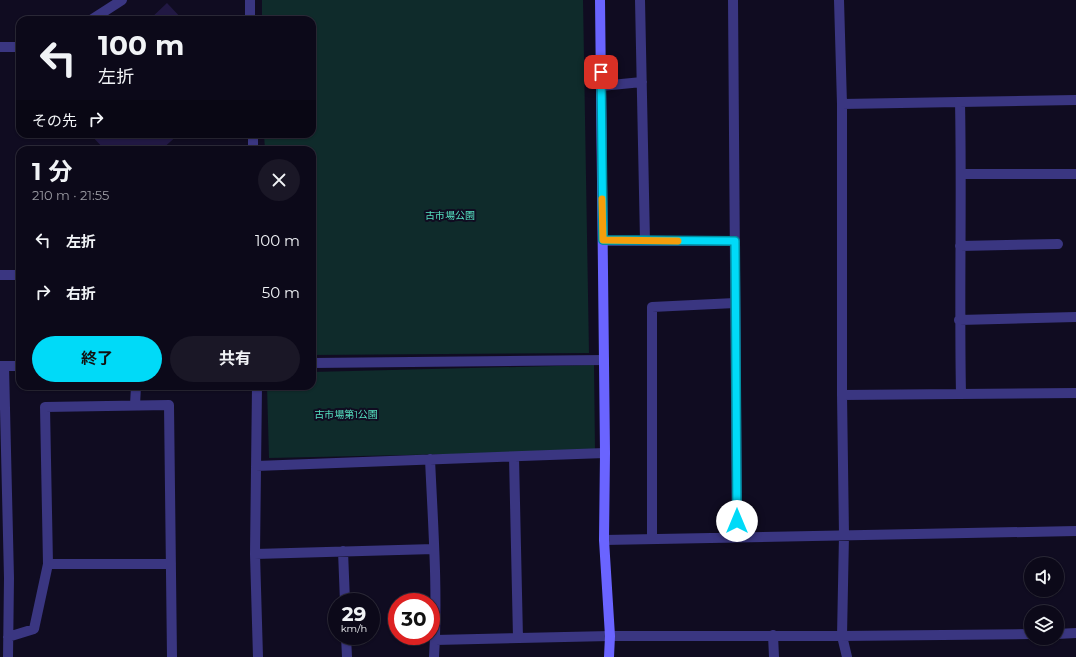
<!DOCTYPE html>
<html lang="ja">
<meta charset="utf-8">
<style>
:root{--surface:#0c0919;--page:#1a1726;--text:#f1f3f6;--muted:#9a9aa2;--line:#2c2a38;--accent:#00daf8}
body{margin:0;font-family:Montserrat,"Noto Sans JP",sans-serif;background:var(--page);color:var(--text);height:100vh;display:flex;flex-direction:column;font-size:15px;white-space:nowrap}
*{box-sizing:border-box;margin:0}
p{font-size:13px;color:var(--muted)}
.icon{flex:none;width:22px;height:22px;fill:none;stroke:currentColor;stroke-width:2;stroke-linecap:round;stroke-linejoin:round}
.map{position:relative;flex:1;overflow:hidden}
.panel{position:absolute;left:16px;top:146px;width:300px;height:244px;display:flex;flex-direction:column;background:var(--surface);border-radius:12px;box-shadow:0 1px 3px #0004,0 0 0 1px var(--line)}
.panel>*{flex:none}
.hud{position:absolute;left:16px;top:16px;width:300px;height:122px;border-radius:12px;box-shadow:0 1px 3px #0004,0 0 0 1px var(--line);background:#0c0919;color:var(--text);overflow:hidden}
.tools{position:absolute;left:1024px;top:557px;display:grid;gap:8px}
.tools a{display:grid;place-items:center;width:40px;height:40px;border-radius:50%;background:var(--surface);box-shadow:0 1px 3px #0004,0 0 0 1px var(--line);font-size:20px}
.speed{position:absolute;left:328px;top:593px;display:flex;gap:8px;font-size:20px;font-weight:700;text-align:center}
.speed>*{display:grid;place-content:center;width:52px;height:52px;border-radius:50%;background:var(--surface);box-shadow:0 1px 3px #0004,0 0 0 1px var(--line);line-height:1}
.speed small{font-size:10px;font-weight:400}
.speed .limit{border:6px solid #d22;background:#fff;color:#111}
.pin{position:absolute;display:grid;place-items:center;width:34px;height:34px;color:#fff;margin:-17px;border-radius:8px;box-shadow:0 2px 6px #0006}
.me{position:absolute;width:44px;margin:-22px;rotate:0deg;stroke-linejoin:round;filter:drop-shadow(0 0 3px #0008)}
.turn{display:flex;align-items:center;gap:14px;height:84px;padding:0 16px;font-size:18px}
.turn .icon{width:52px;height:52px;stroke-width:2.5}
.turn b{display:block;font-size:28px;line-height:34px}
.then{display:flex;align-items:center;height:38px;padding:0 16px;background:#0003;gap:8px;font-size:15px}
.round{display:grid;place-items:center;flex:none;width:42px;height:42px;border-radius:21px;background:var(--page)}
.overview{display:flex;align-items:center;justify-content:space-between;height:68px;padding:0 16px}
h1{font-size:24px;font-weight:700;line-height:30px}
.action{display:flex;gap:8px;margin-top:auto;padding:8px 16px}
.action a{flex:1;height:46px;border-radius:24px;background:var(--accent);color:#111;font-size:16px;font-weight:700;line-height:46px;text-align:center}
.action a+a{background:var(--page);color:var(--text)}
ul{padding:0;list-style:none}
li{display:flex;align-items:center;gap:12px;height:52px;padding:0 16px}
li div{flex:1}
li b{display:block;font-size:15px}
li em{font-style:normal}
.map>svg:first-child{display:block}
.park{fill:#0f2b2b}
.building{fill:#211843}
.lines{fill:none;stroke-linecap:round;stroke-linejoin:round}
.street{stroke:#3a3681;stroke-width:10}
.secondary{stroke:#6a64ff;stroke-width:10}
.route-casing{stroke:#008ea1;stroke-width:10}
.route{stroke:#00daf8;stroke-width:7}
.slow{stroke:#f59e0b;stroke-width:7}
.labels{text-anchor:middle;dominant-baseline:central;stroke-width:4;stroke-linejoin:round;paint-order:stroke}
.park-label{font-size:10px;fill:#56e2c1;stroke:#100c21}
</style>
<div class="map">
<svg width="1076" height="657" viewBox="0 0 1076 657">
<rect width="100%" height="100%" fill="#100c21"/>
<path class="park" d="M 262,0 L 583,0 L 589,353 L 312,355 L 312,150 L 265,150 L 264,134 L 312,134 L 312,20 L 262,20 Z
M 594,365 L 595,451 L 269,458 L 267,386 L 312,386 L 312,372 Z"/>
<path class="building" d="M 167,3 L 183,20 L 149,20 Z
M 90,134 L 179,134 L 161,150 L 105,150 Z"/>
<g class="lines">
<path class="street" d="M 250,0 L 250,20
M 640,0 L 645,241
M 733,0 L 737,537
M 839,0 L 842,104 L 842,395 L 844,535 L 842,636 L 847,657
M 91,20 L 122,0
M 0,47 L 20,47
M 601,86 L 642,82
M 960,102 C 962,199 959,297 961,394
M 842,104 L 1076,100
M 253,134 L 253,150
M 962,174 L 1076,174
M 603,241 L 735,241
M 960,246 L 1058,244
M 0,275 L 20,275
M 959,320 L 1076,317
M 312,363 L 604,360
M 0,366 L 20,366
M 4,366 L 9,578 L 8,657
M 257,386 L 255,554 L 258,657
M 842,395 L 1076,393
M 135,405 L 136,386
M 514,457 L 518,638
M 430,459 C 433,525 438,592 434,657
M 256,466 L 605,453
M 652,539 L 652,307 L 735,303
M 604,540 L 1076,531
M 343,551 L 345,602
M 255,554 L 434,549
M 48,564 L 171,564
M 1057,634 L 1076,633
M 773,635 L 774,657
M 346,636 L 347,657
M 8,637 L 34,629 L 48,564 L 45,407 L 169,405 L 172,657
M 435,640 L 610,636 L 842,636 L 1031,634"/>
<path class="secondary" d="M 600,0 L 605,453 L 604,540 L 610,636 L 609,657"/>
</g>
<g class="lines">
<defs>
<path id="route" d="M 601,72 L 603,240 L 735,241 L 737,521"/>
</defs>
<use href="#route" class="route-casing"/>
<use href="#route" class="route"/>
<path class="slow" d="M 602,199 L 603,240 L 678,241"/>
</g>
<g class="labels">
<g class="park-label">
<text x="450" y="215">古市場公園</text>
<text x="346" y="414">古市場第1公園</text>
</g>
</g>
</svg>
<div class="tools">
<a><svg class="icon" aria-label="sound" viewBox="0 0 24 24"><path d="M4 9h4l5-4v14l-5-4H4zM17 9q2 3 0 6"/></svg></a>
<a><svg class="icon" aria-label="layers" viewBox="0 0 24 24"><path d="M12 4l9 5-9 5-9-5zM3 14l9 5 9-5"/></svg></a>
</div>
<div class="speed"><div>29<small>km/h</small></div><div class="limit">30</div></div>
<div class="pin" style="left:601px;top:72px;background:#d93025"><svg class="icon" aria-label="arrive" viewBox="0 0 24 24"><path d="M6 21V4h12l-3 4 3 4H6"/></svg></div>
<svg class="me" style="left:737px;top:521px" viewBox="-20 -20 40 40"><circle r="19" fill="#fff"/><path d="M0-13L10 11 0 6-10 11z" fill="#00daf8"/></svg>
<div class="hud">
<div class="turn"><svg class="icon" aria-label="left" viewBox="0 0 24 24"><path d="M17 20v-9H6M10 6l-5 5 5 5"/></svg><div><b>100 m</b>左折</div></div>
<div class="then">その先<svg class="icon" aria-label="right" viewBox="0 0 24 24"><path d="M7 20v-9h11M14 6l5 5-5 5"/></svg></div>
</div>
<section class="panel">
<div class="overview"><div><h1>1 分</h1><p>210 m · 21:55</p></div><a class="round"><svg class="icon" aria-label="close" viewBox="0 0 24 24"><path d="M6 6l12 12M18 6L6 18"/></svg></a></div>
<ul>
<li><svg class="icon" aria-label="left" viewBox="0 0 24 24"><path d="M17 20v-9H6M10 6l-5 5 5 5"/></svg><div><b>左折</b></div><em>100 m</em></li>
<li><svg class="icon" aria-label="right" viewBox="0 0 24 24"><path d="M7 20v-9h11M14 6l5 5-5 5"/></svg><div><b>右折</b></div><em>50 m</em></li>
</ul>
<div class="action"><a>終了</a><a>共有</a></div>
</section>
</div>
